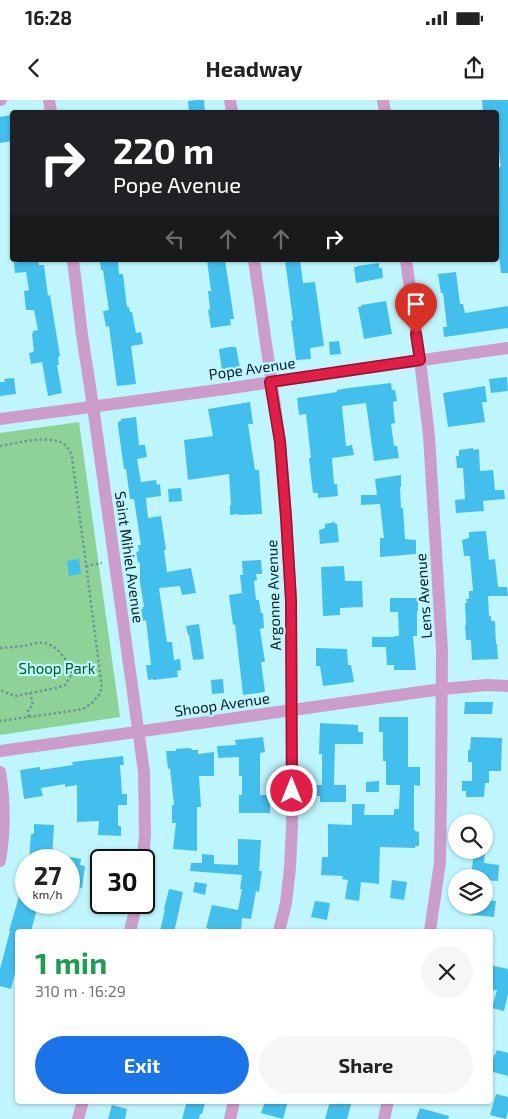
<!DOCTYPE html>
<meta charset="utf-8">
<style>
:root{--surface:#fff;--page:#f6f6f6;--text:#222;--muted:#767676;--accent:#1a73e8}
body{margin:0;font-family:"Exo 2",sans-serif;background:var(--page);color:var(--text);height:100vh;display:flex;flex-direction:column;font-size:19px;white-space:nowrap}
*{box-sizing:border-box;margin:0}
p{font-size:16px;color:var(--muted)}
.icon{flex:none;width:28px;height:28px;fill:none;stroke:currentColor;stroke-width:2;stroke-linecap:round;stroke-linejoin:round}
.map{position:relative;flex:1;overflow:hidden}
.panel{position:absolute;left:15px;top:829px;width:478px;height:175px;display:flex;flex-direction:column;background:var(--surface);border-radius:5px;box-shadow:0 1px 4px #0004}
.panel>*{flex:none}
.banner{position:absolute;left:10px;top:10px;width:489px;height:152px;border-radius:5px;box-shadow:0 1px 4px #0004;background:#202124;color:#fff;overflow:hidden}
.controls{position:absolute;left:448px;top:714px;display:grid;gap:10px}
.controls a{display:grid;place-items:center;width:45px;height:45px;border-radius:50%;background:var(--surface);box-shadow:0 1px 4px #0004;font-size:25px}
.speed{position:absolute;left:15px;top:749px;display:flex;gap:10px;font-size:25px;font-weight:700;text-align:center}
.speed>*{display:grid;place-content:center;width:65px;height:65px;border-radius:50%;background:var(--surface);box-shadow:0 1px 4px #0004;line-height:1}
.speed small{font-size:12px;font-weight:400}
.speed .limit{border:2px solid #111;border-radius:8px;background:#fff;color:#111}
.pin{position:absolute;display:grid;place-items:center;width:42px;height:42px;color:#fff;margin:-51px -21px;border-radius:50% 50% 50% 0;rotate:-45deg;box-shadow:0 0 5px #0007}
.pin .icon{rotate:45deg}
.me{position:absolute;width:55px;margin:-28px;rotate:0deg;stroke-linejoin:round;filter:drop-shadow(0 0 4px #0008)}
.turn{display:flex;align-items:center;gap:18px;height:105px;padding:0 20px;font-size:22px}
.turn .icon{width:65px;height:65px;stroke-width:2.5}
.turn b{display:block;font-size:35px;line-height:42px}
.lanes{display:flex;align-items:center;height:48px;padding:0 20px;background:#0003;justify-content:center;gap:25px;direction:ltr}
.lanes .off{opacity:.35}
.round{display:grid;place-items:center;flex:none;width:52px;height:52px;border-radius:26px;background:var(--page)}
.overview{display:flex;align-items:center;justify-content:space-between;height:85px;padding:0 20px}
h1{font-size:30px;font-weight:700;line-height:38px;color:#1e9e55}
.cta{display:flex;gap:10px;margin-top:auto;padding:10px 20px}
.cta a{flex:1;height:58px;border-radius:30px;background:var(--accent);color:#fff;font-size:20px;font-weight:700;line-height:58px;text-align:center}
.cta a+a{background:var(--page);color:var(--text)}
.status{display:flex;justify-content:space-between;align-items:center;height:35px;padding:0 25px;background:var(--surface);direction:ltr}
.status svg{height:14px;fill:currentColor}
header{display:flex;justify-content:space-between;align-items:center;height:65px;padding:0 20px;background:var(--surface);font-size:22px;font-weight:700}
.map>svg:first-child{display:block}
.green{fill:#8fd297}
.building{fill:#43bfed}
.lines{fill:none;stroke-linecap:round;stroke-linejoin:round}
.path{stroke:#6b969c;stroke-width:2.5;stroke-dasharray:2.5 2.5;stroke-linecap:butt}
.minor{stroke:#cc9dcb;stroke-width:12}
.route-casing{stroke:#92132f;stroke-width:12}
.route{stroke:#e11d48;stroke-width:9}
.labels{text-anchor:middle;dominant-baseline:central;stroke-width:4.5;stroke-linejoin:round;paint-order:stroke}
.street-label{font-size:15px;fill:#032024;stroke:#bff6fe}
.park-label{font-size:15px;fill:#005d1e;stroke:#bff6fe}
</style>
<div class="status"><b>16:28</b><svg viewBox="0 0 49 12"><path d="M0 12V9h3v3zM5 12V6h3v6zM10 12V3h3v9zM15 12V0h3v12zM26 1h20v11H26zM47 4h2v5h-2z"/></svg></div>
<header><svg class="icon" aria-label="back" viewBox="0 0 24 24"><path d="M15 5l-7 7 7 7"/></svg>Headway<svg class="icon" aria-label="share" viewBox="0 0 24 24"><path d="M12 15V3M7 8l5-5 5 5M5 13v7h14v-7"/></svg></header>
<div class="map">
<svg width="508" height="1019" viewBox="0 0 508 1019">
<rect width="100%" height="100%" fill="#bff6fe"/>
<path class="green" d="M 79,322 L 120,617 L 0,635 L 0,333 Z"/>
<path class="building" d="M 197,0 L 204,0 L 205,12 L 189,12 L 188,1 Z
M 482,0 L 508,0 L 508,173 L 501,173 L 496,127 L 496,68 L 501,67 L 496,28 L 496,12 L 483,12 Z
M 11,15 L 12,20 L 12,41 L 0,43 L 0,17 Z
M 33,160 L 38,160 L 39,165 L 44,165 L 48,196 L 50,195 L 60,256 L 58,257 L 59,265 L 57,265 L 62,293 L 48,296 L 42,262 L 31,264 L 29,253 L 33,252 L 33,251 L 34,251 L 32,234 L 33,233 L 33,231 L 38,230 L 34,210 L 26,210 L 24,191 L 29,190 L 26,172 L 15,173 L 14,163 Z
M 100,160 L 118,160 L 119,174 L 123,174 L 127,207 L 129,207 L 130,212 L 132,212 L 136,233 L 141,232 L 143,244 L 131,246 L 136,284 L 117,286 L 109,226 L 106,227 L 103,211 L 109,210 L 103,170 L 101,170 Z
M 207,160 L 225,160 L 234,219 L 230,219 L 231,225 L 211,228 L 208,210 L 210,209 L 208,191 L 211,191 Z
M 285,160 L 300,160 L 303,183 L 315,182 L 324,246 L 310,248 L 311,259 L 296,260 L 291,221 L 293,220 Z
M 379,163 L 379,168 L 382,168 L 383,178 L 356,183 L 354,167 L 357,167 L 357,166 Z
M 456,172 L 460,204 L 463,204 L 465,213 L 508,206 L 508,228 L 444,237 L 443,227 L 447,227 L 443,193 L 441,193 L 438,174 Z
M 386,201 L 392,234 L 364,239 L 358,207 L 361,207 L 361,205 Z
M 339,241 L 341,254 L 330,255 L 329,242 Z
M 230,247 L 236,247 L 240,268 L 222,271 L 219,249 Z
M 507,277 L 508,291 L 491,293 L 489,279 Z
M 14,278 L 16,294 L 0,296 L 0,282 L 5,282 L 4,279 Z
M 391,283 L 392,290 L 395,290 L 397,301 L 393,302 L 393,303 L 395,323 L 391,324 L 394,346 L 397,346 L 399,358 L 374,361 L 366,303 L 342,306 L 346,346 L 352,345 L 354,355 L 332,358 L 334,384 L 337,384 L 338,396 L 318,398 L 318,393 L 313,393 L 309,358 L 311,358 L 306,314 L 299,315 L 297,298 L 337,292 L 337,290 L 349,288 Z
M 485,286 L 487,302 L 482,302 L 485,322 L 448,327 L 443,293 Z
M 250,302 L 253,324 L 248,324 L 255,370 L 259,370 L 262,414 L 238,415 L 238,414 L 230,415 L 230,405 L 231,405 L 229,374 L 188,380 L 184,340 L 213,336 L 208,309 Z
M 136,317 L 139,345 L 145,345 L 147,357 L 137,359 L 141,382 L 156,380 L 157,385 L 160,384 L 161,396 L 146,398 L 148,418 L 161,416 L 166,450 L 164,450 L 167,472 L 191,468 L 196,493 L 182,495 L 180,486 L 159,488 L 167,542 L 172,542 L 174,560 L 180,559 L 181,570 L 177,571 L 178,577 L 153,580 L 153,579 L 148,580 L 146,565 L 151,565 L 146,520 L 143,521 L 141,509 L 143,509 L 142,507 L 144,507 L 140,482 L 140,462 L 138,463 L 136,452 L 139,451 L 138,445 L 141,445 L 134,399 L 130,399 L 126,369 L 124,369 L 118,326 L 118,322 L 121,321 L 121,319 Z
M 473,348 L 473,350 L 479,349 L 480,371 L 493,370 L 495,390 L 504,390 L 505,399 L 483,401 L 484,411 L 456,413 L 455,400 L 465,399 L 463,368 L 457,368 L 456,356 L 459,356 L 459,350 Z
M 401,375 L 401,387 L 400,387 L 401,408 L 403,408 L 405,439 L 416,440 L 416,454 L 380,457 L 380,438 L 384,438 L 380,404 L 361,405 L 361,395 L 377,395 L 375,379 Z
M 181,388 L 182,401 L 169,402 L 168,389 Z
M 335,422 L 335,424 L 337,424 L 339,442 L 320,444 L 319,430 L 325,428 L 325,424 Z
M 486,431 L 489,460 L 495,459 L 498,487 L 507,487 L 508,496 L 488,496 L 489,516 L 491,516 L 491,521 L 495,521 L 496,544 L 497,544 L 498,559 L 472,560 L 471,540 L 466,540 L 465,525 L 466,525 L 465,503 L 467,503 L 466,499 L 469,499 L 469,491 L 473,491 L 470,456 L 464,456 L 462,440 L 469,438 L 469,432 Z
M 79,459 L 81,474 L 69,476 L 67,461 Z
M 261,460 L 262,474 L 256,474 L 257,480 L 254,481 L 256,500 L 259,500 L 261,513 L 263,513 L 264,528 L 260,529 L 265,562 L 261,562 L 265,592 L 243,595 L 235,524 L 233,525 L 229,495 L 242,493 L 240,475 L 243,475 L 242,461 Z
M 344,466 L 345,481 L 362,481 L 363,507 L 340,508 L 340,515 L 323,516 L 321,467 Z
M 390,498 L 418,498 L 418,511 L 417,511 L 417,536 L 413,536 L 416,570 L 394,570 L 394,565 L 387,565 L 386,547 L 372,547 L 372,537 L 395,537 L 395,536 L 399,536 L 398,512 L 390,512 Z
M 199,524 L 204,559 L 193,560 L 189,535 L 188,535 L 186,526 Z
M 316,548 L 347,549 L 348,565 L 351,565 L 354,582 L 323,586 L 320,566 L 316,566 Z
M 223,579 L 224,593 L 212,594 L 211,580 Z
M 465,602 L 493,602 L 492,614 L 464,614 Z
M 379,617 L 408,617 L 408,667 L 420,667 L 420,686 L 414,685 L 414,730 L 415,730 L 415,731 L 419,732 L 419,746 L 415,746 L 415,748 L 380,747 L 379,784 L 361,782 L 359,801 L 345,799 L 348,780 L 342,779 L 343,776 L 321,775 L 322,757 L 328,757 L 328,724 L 352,725 L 352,704 L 365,704 L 364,715 L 394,715 L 394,709 L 399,709 L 400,685 L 386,685 L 386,661 L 383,661 L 383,632 L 379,632 Z
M 320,623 L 358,625 L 358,632 L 363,632 L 363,644 L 335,644 L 334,685 L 346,685 L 346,702 L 320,702 L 320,696 L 316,696 L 316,685 L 322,685 L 322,654 L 319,654 Z
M 263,637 L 265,652 L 260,653 L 260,695 L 270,695 L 270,713 L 239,713 L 239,695 L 242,695 L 242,676 L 239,676 L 239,657 L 218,658 L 217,646 L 236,645 L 235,640 Z
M 471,637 L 502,638 L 501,671 L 489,671 L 489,683 L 485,683 L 484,697 L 466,697 L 466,691 L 462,691 L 462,681 L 472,681 L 472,662 L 468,662 L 468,650 L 470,650 Z
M 190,648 L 190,649 L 192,649 L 192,650 L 198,650 L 198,654 L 214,652 L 214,676 L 199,676 L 201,707 L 197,707 L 197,751 L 173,749 L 176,723 L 172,723 L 172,705 L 174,705 L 170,668 L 168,669 L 166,651 L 176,651 L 176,649 Z
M 123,656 L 124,665 L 120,665 L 122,694 L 127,694 L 127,705 L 118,705 L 118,726 L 121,726 L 121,736 L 98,735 L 99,721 L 77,722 L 77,685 L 65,687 L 65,684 L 41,688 L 43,696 L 24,699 L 20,670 L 40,667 L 40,670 L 73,665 L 72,662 Z
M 379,681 L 379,692 L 366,692 L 366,682 Z
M 34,724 L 54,725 L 52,760 L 29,760 L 31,734 L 34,734 Z
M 238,739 L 261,740 L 259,771 L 262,771 L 259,792 L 256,791 L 251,819 L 242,818 L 241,831 L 218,831 L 206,828 L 212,805 L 238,810 L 242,789 L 240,789 L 242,775 L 190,771 L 191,763 L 202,763 L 202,754 L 214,755 L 214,764 L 238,765 Z
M 474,750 L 485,750 L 484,763 L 499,765 L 498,781 L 484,780 L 484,778 L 471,778 Z
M 71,757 L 81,759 L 80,765 L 85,766 L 82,788 L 69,786 L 69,758 Z
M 24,779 L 26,779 L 26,802 L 39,802 L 31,831 L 18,831 L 18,861 L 11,889 L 0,886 L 0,869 L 10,831 L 9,831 Z
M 392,780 L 407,782 L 404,800 L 390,798 Z
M 195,782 L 207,784 L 205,795 L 193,792 Z
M 169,789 L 183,792 L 176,824 L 174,831 L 160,831 L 165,809 L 164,809 Z
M 484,800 L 496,801 L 494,817 L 471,815 L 472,805 L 484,805 Z
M 315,801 L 330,803 L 327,820 L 311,817 Z
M 490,865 L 508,869 L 508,894 L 504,911 L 492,908 L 497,890 L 490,890 Z
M 497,950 L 508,953 L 508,976 L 490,971 L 494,955 L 495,955 Z
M 496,994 L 508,997 L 508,1011 L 506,1019 L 490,1015 Z
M 187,1001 L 199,1001 L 205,1003 L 202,1014 L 200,1014 L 199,1019 L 182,1019 Z
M 265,1001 L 288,1001 L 283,1019 L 261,1013 Z
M 330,1001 L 352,1001 L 347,1019 L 325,1019 Z
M 112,1005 L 127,1009 L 125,1019 L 108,1019 Z
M 420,1008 L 449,1016 L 448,1019 L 416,1019 Z"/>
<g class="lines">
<path class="path" d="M 0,346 C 17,343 54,333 66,346 C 69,349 71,353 72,357 L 102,588 L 99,595 L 92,603 L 83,609 L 71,611 L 0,621
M 86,466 L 102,463
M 0,548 C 9,547 19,547 28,545 C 33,544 39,542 44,543 C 57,545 66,559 72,570 L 70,577 L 65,585 L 56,588 L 15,596 L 0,590
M 29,617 L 28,610 L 33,605 L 30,593"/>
<path class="minor" d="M 0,0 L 1,0
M 49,0 L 51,12
M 230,0 L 232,12
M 383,0 L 385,12
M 73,160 L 82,235 L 93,306 L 144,672 L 145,735 L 143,760
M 254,160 L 280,341 L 286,417 L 291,500 L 292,726 L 290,768 L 286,803 L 279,831
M 406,160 L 420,260 L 429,336 L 442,550 L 441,693 L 440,762 L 430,831
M 0,319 L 225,289 L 366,268 L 508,248
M 0,651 L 442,589 L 487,585 L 508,586
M 0,672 C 5,702 5,731 0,761
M 130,831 L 137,802
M 78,1019 L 83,1001
M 230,1019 L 234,1001
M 384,1019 L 388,1001"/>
</g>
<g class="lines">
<defs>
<path id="route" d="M 292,691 L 291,500 L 286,417 L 280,342 L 270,282 L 420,260 L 416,234"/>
</defs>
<use href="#route" class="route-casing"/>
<use href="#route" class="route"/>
</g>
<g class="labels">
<g class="street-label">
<text transform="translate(252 268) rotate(-8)">Pope Avenue</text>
<text transform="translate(130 457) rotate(82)">Saint Mihiel Avenue</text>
<text transform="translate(273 495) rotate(-92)">Argonne Avenue</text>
<text transform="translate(423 496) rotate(-94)">Lens Avenue</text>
<text transform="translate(222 604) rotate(-8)">Shoop Avenue</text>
</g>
<g class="park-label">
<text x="57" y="568">Shoop Park</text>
</g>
</g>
</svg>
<div class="controls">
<a><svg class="icon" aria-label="search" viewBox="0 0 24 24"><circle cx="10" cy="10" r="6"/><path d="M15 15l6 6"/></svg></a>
<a><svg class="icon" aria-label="layers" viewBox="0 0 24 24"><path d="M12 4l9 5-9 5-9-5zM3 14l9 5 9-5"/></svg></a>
</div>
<div class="speed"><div>27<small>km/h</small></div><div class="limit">30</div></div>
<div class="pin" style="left:416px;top:234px;background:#d93025"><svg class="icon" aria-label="arrive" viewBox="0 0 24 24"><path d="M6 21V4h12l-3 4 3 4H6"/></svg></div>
<svg class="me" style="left:292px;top:691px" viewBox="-20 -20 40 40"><circle r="17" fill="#e11d48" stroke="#fff" stroke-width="3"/><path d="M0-11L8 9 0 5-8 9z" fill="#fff"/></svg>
<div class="banner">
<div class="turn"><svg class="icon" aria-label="right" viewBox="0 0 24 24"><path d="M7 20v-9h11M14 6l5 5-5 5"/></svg><div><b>220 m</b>Pope Avenue</div></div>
<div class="lanes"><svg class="icon off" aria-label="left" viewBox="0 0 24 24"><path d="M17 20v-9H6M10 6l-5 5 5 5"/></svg><svg class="icon off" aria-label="ahead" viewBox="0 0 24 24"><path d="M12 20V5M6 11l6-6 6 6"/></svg><svg class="icon off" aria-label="ahead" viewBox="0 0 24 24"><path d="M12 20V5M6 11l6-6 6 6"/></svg><svg class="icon" aria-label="right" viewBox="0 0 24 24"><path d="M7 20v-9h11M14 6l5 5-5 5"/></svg></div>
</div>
<section class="panel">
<div class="overview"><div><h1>1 min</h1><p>310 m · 16:29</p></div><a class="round"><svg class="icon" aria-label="close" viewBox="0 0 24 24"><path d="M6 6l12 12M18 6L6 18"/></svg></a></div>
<div class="cta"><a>Exit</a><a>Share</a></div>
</section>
</div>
